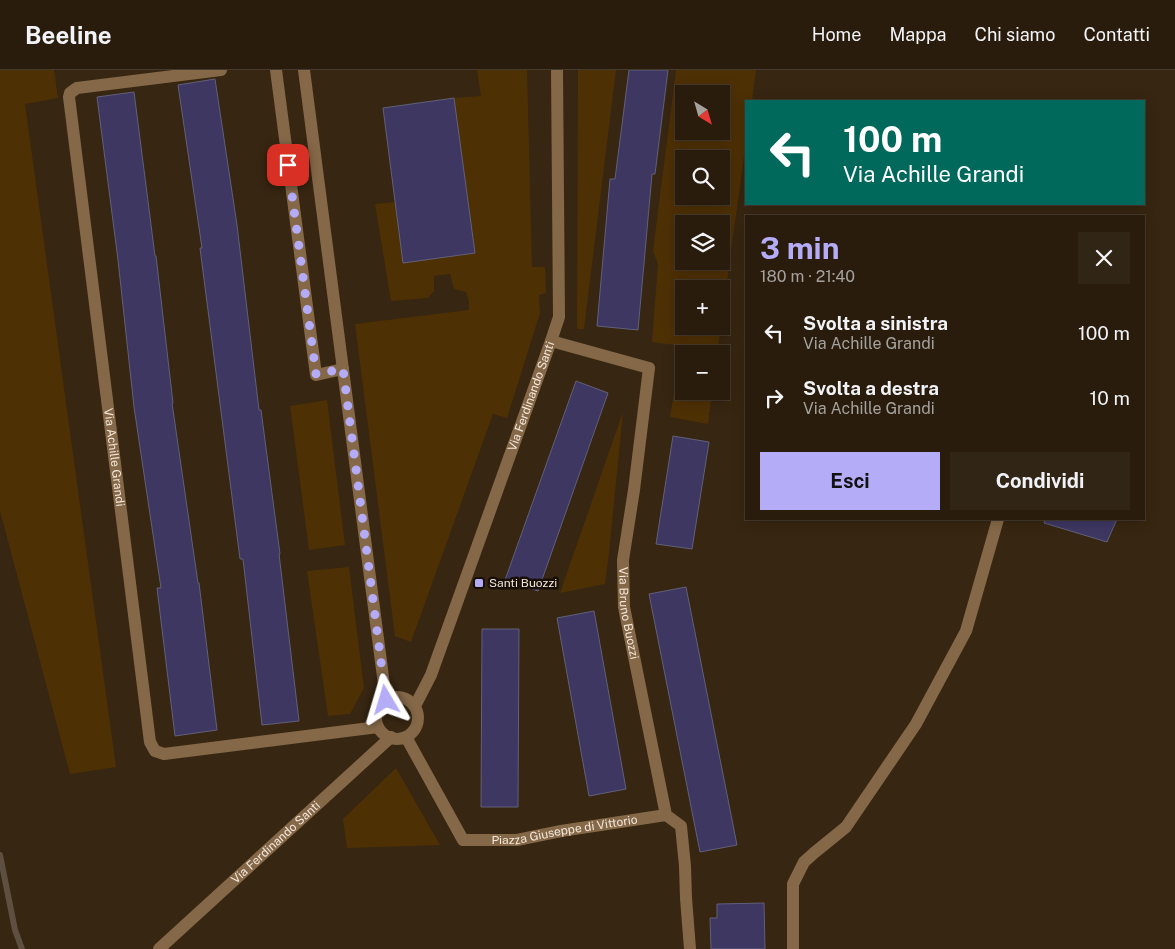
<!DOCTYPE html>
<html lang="it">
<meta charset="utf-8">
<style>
:root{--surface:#291c0d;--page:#312516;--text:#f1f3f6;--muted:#a5a19d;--line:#453a2e;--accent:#b5acf8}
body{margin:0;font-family:"Public Sans",sans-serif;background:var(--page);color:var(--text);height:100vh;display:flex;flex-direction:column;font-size:19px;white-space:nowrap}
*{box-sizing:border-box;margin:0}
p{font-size:16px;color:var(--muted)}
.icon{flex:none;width:28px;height:28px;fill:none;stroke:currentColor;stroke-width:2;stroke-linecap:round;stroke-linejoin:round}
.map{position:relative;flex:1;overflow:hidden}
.drawer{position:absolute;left:745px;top:145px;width:400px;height:305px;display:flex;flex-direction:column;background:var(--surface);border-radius:0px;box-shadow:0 2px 12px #0003,0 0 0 1px var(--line)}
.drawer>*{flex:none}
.guide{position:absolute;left:745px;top:30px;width:400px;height:105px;border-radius:0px;box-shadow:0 2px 12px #0003,0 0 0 1px var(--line);background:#00695c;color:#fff;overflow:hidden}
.needle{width:32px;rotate:143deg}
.fabs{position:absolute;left:675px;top:15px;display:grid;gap:10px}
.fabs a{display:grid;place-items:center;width:55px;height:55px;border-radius:0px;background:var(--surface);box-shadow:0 2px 12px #0003,0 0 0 1px var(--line);font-size:25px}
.pin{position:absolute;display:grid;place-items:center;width:42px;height:42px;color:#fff;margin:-21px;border-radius:10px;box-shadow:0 2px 8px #0006}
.me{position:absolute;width:55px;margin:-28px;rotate:353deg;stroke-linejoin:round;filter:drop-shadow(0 0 4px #0008)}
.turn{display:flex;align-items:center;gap:18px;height:105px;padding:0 15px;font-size:22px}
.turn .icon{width:65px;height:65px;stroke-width:2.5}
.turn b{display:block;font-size:35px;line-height:42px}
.round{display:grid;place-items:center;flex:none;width:52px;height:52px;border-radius:0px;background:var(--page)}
.headline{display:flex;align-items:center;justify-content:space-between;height:85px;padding:0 15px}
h1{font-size:30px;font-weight:700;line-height:38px;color:var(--accent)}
.button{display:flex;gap:10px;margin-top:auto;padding:10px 15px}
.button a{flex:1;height:58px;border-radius:0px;background:var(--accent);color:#111;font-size:20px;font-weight:700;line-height:58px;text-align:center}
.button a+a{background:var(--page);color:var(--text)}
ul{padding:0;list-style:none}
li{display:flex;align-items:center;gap:15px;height:65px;padding:0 15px}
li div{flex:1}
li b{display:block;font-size:19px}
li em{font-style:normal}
header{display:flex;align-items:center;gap:30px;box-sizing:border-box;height:70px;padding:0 25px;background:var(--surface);border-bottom:1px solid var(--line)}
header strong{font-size:24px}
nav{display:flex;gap:28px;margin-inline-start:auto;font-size:18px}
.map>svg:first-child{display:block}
.green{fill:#4e3005;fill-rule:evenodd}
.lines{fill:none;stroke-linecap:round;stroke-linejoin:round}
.stream{stroke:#5e4f41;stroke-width:6}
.building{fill:#3d3762;stroke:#62607a}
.minor{stroke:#856848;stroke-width:12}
.route{stroke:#b5acf8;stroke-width:9;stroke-dasharray:0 16.2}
.poi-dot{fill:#b5acf8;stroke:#181008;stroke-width:2}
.labels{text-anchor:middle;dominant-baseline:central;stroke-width:5;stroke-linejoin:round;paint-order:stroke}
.street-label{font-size:12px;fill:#f2e6da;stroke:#181008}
.poi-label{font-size:12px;fill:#f2e6da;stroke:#181008;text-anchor:start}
</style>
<header>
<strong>Beeline</strong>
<nav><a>Home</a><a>Mappa</a><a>Chi siamo</a><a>Contatti</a></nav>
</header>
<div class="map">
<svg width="1175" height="879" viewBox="0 0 1175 879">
<rect width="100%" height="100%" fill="#372611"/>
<path class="green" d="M 0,0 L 54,0 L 58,28 L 25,34 L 116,697 L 70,704 L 0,441 Z
M 477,0 L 527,0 L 532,197 L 545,197 L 546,223 L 539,225 L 540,243 L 507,348 L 493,344 L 411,572 L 395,566 L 355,254 L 469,240 L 469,231 L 466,222 L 454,219 L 450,204 L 434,206 L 434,221 L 428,228 L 391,231 L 375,134 L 395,132 L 404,193 L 454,28 L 481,26 Z
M 578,0 L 616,0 L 584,259 L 577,259 Z
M 676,0 L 756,0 L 752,31 L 746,31 L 746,72 L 721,255 L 721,219 L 684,219 L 684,256 L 721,256 L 717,284 L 684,284 L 684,321 L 712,321 L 708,354 L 670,347 L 682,276 L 652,272 L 658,194 L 653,181 ZM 684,24 L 721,24 L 721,61 L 684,61 ZM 684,89 L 721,89 L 721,126 L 684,126 ZM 684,154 L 721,154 L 721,191 L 684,191 Z
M 327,330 L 345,475 L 309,480 L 290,336 Z
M 623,342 L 609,483 L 605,514 L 560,523 Z
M 349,497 L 364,618 L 350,644 L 328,646 L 307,501 Z
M 396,698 L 440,775 L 347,778 L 343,749 Z"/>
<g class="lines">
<path class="stream" d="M 0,785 L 15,860 L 22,879"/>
</g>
<path class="building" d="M 629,0 L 668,0 L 655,104 L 652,104 L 638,260 L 597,256 L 610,109 L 615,109 Z
M 215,9 L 237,155 L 259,340 L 261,340 L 280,484 L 279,484 L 299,651 L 262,655 L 243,489 L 240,489 L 200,178 L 202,178 L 178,15 Z
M 134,22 L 155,186 L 156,186 L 173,333 L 172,333 L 198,513 L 199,513 L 217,660 L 175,666 L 157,518 L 161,518 L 134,337 L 118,190 L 97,27 Z
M 454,28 L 475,183 L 403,193 L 383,38 Z
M 576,311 L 608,323 L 538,521 L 505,510 Z
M 673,366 L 709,372 L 692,479 L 656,474 Z
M 1045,449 L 1117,449 L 1107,472 L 1044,453 Z
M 686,517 L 737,775 L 700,782 L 649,524 Z
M 594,541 L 626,719 L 589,726 L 557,548 Z
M 482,559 L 519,559 L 518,737 L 481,737 Z
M 764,833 L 765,879 L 711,879 L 710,848 L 717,848 L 717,834 Z"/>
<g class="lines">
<g class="minor">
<path id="s1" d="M 221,0 L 77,18 L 70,23 L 69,27 L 150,672 L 155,681 L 164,684 L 378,657"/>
<path d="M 276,0 L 316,305 L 343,299"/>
<path d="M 304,0 L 386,630"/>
<path id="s2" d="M 551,271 L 649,298 L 634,420 L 623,490 L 624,537 L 666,745 L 681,756 L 685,796 L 686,828 L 690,879"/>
<circle cx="397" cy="648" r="21"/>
<path id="s3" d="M 415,636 L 431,605 L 551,271 L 559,247 L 557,0"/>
<path id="s4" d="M 406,667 L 463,770 L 517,770 L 561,761 L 666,745"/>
<path id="s5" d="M 159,879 L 391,667"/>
<path d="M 793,879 L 793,814 L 804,792 L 814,783 L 846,757 L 916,654 L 966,561 L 998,449"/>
</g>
</g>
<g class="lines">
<path class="route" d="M 288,95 L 316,304 L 343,299 L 386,630"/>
</g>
<rect class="poi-dot" x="474" y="508" width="10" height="10" rx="2.5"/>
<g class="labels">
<g class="street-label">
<text stroke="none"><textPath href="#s3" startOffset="331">Via Ferdinando Santi</textPath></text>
<text stroke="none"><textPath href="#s1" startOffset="521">Via Achille Grandi</textPath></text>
<text stroke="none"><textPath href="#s2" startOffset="349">Via Bruno Buozzi</textPath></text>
<text stroke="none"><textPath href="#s4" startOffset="220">Piazza Giuseppe di Vittorio</textPath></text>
<text stroke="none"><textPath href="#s5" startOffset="158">Via Ferdinando Santi</textPath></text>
</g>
<g class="poi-label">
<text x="489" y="513">Santi Buozzi</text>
</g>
</g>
</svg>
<div class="fabs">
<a><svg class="needle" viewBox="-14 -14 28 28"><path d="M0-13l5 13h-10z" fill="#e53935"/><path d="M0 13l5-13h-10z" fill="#a5a19d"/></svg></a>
<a><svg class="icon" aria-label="search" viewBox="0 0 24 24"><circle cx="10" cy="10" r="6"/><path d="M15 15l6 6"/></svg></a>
<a><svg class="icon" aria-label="layers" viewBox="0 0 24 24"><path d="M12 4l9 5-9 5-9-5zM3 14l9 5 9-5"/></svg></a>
<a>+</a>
<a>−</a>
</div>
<div class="pin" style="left:288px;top:95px;background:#d93025"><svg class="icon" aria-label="arrive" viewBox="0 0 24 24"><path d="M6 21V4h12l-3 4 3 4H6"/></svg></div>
<svg class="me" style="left:386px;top:630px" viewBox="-20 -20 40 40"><path d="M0-17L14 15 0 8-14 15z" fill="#b5acf8" stroke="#fff" stroke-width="4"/></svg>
<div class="guide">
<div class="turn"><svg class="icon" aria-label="left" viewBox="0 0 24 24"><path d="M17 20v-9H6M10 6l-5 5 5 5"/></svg><div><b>100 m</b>Via Achille Grandi</div></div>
</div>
<section class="drawer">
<div class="headline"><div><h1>3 min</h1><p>180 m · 21:40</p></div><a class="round"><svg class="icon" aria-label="close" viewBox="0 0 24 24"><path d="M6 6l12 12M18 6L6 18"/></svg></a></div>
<ul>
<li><svg class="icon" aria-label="left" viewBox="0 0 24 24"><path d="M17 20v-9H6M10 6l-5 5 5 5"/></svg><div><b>Svolta a sinistra</b><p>Via Achille Grandi</p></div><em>100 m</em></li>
<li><svg class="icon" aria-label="right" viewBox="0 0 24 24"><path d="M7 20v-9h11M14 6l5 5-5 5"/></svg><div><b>Svolta a destra</b><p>Via Achille Grandi</p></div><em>10 m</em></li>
</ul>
<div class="button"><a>Esci</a><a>Condividi</a></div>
</section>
</div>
